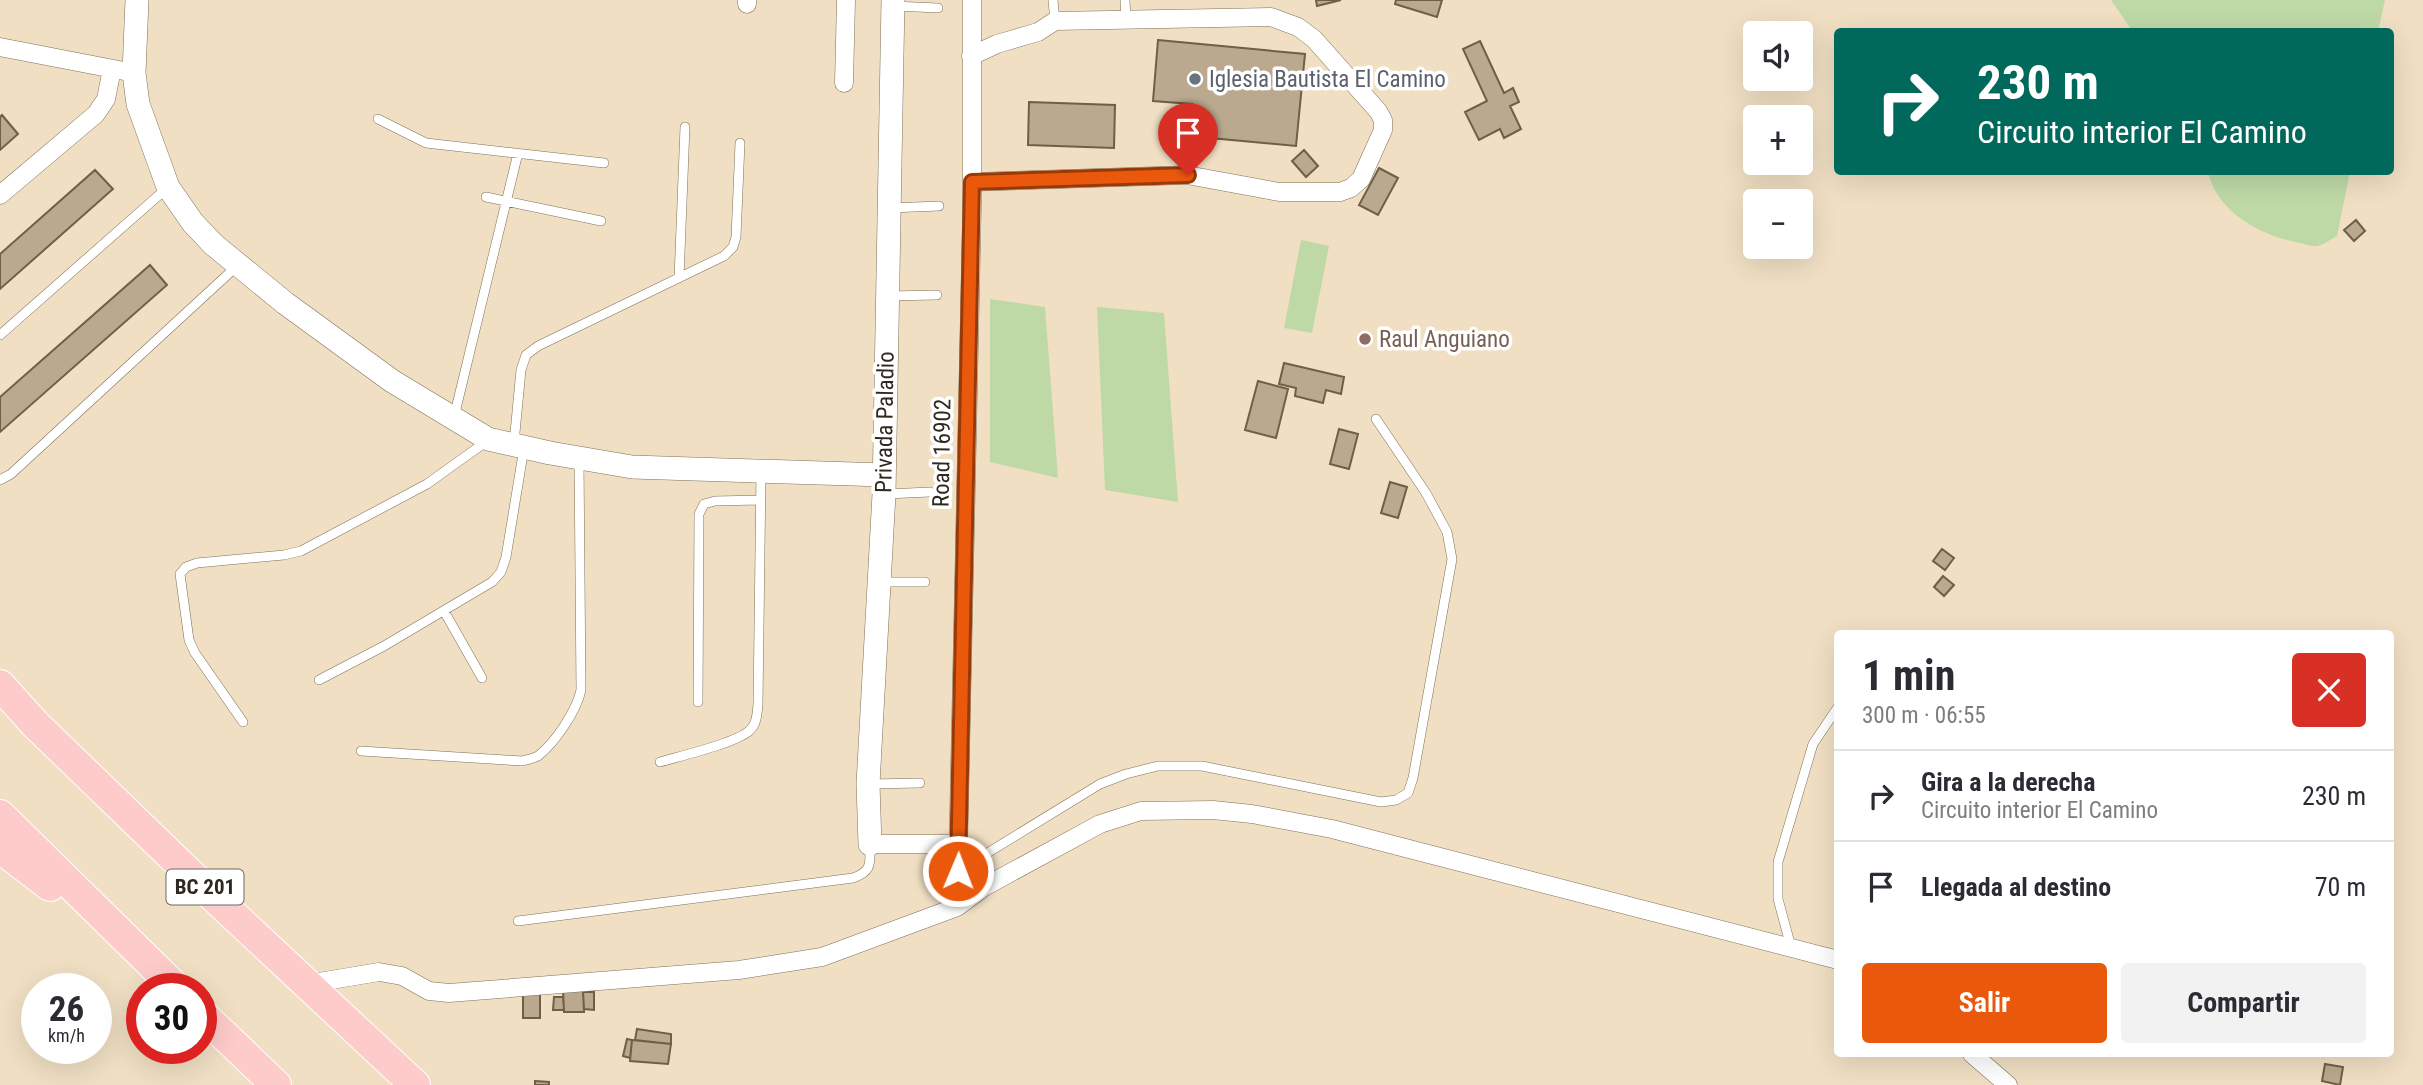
<!DOCTYPE html>
<html lang="es">
<meta charset="utf-8">
<style>
:root{--surface:#fff;--page:#f2f2f3;--text:#2b2b33;--muted:#7c7c81;--line:#e1e1e2;--accent:#ea580c}
body{margin:0;font-family:"Roboto Condensed",sans-serif;background:var(--page);color:var(--text);height:100vh;display:flex;flex-direction:column;font-size:26px;white-space:nowrap}
*{box-sizing:border-box;margin:0}
p{font-size:23px;color:var(--muted)}
.icon{flex:none;width:38px;height:38px;fill:none;stroke:currentColor;stroke-width:2;stroke-linecap:round;stroke-linejoin:round}
.map{position:relative;flex:1;overflow:hidden}
.details{position:absolute;left:1834px;top:630px;width:560px;height:427px;display:flex;flex-direction:column;background:var(--surface);border-radius:7px;box-shadow:0 7px 28px #0002}
.details>*{flex:none}
.guide{position:absolute;left:1834px;top:28px;width:560px;height:147px;border-radius:7px;box-shadow:0 7px 28px #0002;background:#00695c;color:#fff;overflow:hidden}
.tools{position:absolute;left:1743px;top:21px;display:grid;gap:14px}
.tools a{display:grid;place-items:center;width:70px;height:70px;border-radius:7px;background:var(--surface);box-shadow:0 7px 28px #0002;font-size:35px}
.speed{position:absolute;left:21px;top:973px;display:flex;gap:14px;font-size:35px;font-weight:700;text-align:center}
.speed>*{display:grid;place-content:center;width:91px;height:91px;border-radius:50%;background:var(--surface);box-shadow:0 7px 28px #0002;line-height:1}
.speed small{font-size:18px;font-weight:400}
.speed .limit{border:10px solid #d22;background:#fff;color:#111}
.pin{position:absolute;display:grid;place-items:center;width:60px;height:60px;color:#fff;margin:-72px -30px;border-radius:50% 50% 50% 0;rotate:-45deg;box-shadow:0 0 7px #0007}
.pin .icon{rotate:45deg}
.me{position:absolute;width:77px;margin:-38px;rotate:1deg;stroke-linejoin:round;filter:drop-shadow(0 0 5px #0008)}
.turn{display:flex;align-items:center;gap:24px;height:147px;padding:0 28px;font-size:32px}
.turn .icon{width:91px;height:91px;stroke-width:2.5}
.turn b{display:block;font-size:49px;line-height:60px}
.round{display:grid;place-items:center;flex:none;width:74px;height:74px;border-radius:7px;background:var(--page)}
.head{display:flex;align-items:center;justify-content:space-between;height:119px;padding:0 28px}
h1{font-size:42px;font-weight:700;line-height:52px}
.action{display:flex;gap:14px;margin-top:auto;padding:14px 28px}
.action a{flex:1;height:80px;border-radius:7px;background:var(--accent);color:#fff;font-size:28px;font-weight:700;line-height:80px;text-align:center}
.action a+a{background:var(--page);color:var(--text)}
ul{padding:0;list-style:none}
li{display:flex;align-items:center;gap:21px;height:91px;padding:0 28px;border-top:2px solid var(--line)}
li div{flex:1}
li b{display:block;font-size:26px}
li em{font-style:normal}
.map>svg:first-child{display:block}
.green{fill:#bed9a6}
.building{fill:#baa98e;stroke:#6e5f46;stroke-width:2}
.lines{fill:none;stroke-linecap:round;stroke-linejoin:round}
.service-casing{stroke:#7f7057;stroke-width:10}
.minor-casing{stroke:#7f7057;stroke-width:19}
.tertiary-casing{stroke:#7f7057;stroke-width:24}
.trunk-casing{stroke:#fff;stroke-width:32}
.service{stroke:#fff;stroke-width:9}
.minor{stroke:#fff;stroke-width:18}
.tertiary{stroke:#fff;stroke-width:23}
.trunk{stroke:#fecbcb;stroke-width:30}
.route-casing{stroke:#983908;stroke-width:18}
.route{stroke:#ea580c;stroke-width:12}
.worship-dot{fill:#6b7280;stroke:#fff;stroke-width:2.5}
.education-dot{fill:#8d6e63;stroke:#fff;stroke-width:2.5}
.labels{text-anchor:middle;dominant-baseline:central;stroke-width:7;stroke-linejoin:round;paint-order:stroke}
.shield{fill:#fff;stroke:#6d6862;stroke-width:2}
.shield-label{font-size:21px;font-weight:bold;fill:#2f281e}
.worship-label{font-size:23px;fill:#5b616d;stroke:#fff;text-anchor:start}
.education-label{font-size:23px;fill:#785e54;stroke:#fff;text-anchor:start}
.street-label{font-size:23px;fill:#2f281e;stroke:#fff}
</style>
<div class="map">
<svg width="2423" height="1085" viewBox="0 0 2423 1085">
<rect width="100%" height="100%" fill="#f0dfc3"/>
<path class="green" d="M 2111,0 L 2385,0 L 2378,31 L 2133,32 Z
M 2208,172 L 2350,172 L 2337,236 C 2331,239 2323,245 2317,246 C 2312,247 2305,244 2300,243 C 2262,236 2217,213 2208,172 Z
M 1301,240 L 1329,246 L 1312,333 L 1284,328 Z
M 990,299 L 1045,307 L 1058,478 L 990,462 Z
M 1097,307 L 1164,313 L 1178,502 L 1105,490 Z"/>
<path class="building" d="M 1316,0 L 1341,0 L 1317,6 Z
M 1396,0 L 1442,0 L 1437,17 L 1395,4 Z
M 1158,40 L 1305,54 L 1296,146 L 1189,136 L 1192,104 L 1153,101 Z
M 1480,41 L 1504,93 L 1513,88 L 1519,102 L 1510,106 L 1521,129 L 1504,138 L 1500,129 L 1479,140 L 1465,112 L 1487,101 L 1463,49 Z
M 1029,102 L 1115,105 L 1114,148 L 1028,145 Z
M 2,115 L 18,134 L 0,150 L 0,117 Z
M 1304,150 L 1318,166 L 1306,177 L 1292,161 Z
M 1379,168 L 1398,178 L 1378,215 L 1359,205 Z
M 95,170 L 113,189 L 0,289 L 0,254 Z
M 2356,220 L 2365,231 L 2354,241 L 2344,230 Z
M 150,265 L 167,285 L 0,432 L 0,397 Z
M 1284,363 L 1344,377 L 1341,394 L 1326,390 L 1323,403 L 1295,396 L 1296,388 L 1279,384 Z
M 1258,381 L 1288,389 L 1276,438 L 1245,430 Z
M 1339,429 L 1358,434 L 1349,469 L 1330,464 Z
M 1390,482 L 1407,487 L 1398,518 L 1381,513 Z
M 1942,549 L 1954,558 L 1945,570 L 1933,561 Z
M 1943,576 L 1954,585 L 1944,596 L 1934,587 Z
M 563,990 L 583,990 L 584,1012 L 564,1012 Z
M 523,992 L 540,992 L 540,1018 L 523,1018 Z
M 583,992 L 594,992 L 594,1010 L 584,1009 Z
M 554,997 L 563,997 L 564,1010 L 553,1010 Z
M 637,1029 L 671,1034 L 671,1044 L 635,1040 Z
M 627,1039 L 632,1040 L 630,1058 L 623,1056 Z
M 632,1040 L 671,1044 L 668,1064 L 630,1061 Z
M 2325,1064 L 2343,1067 L 2340,1085 L 2322,1081 Z
M 535,1081 L 549,1082 L 549,1085 L 535,1085 Z"/>
<g class="lines">
<defs>
<path id="service" d="M 1053,0 L 1055,21
M 1125,0 L 1126,20
M 894,6 L 938,8
M 378,119 L 426,143 L 604,163
M 486,197 L 601,221
M 890,208 L 939,206
M 679,278 L 685,127
M 889,296 L 937,295
M 0,335 L 167,188
M 454,417 L 518,153
M 514,443 L 521,370 L 526,355 L 538,346 L 724,256 L 733,247 L 736,237 L 740,143
M 0,480 L 11,474 L 237,266
M 886,494 L 930,492
M 881,582 L 925,582
M 444,611 L 482,678
M 319,680 L 384,646 L 492,582 L 501,572 L 506,557 L 524,448
M 698,702 L 699,514 L 704,504 L 715,501 L 760,500
M 243,722 L 195,653 L 189,640 L 180,574 L 186,567 L 197,563 L 284,555 L 301,551 L 427,484 L 487,441
M 361,751 L 522,761 C 527,760 534,758 538,756 C 555,743 577,710 581,690 L 579,460
M 660,762 C 680,756 737,743 750,730 C 757,724 757,713 758,704 L 761,473
M 870,784 L 920,783
M 958,871 L 1100,784 L 1126,774 L 1158,766 L 1202,766 L 1381,802 L 1396,800 L 1408,793 L 1413,778 L 1452,559 L 1447,532 L 1426,493 L 1376,419
M 518,921 L 853,878 C 872,871 870,864 870,846
M 1791,947 L 1778,899 L 1778,862 L 1813,744 L 1838,707"/>
<path id="minor" d="M 747,0 L 747,4
M 0,47 L 124,71
M 971,56 L 997,44 L 1038,32 L 1055,21 L 1271,17 L 1298,27 L 1314,39 L 1378,111 L 1383,120 L 1383,130 L 1361,179 L 1351,188 L 1340,192 L 1279,192 L 1187,175 L 972,182
M 844,83 L 846,0
M 0,195 L 96,114 L 106,99 L 112,69
M 870,844 L 959,844
M 957,907 L 972,205 L 972,0
M 307,984 L 379,972 L 402,976 L 429,991 L 449,993 L 739,970 L 822,957 L 957,907 L 984,887 L 1100,824 L 1141,811 L 1213,810 L 1252,814 L 1332,829 L 1838,960
M 1972,1054 L 2008,1085"/>
<path id="tertiary" d="M 137,0 L 134,73 L 138,104 L 168,187 L 193,223 L 214,245 L 285,303 L 392,381 L 488,439 L 550,453 L 632,467 L 884,475
M 870,844 L 868,784 L 884,494 L 893,0"/>
<path id="trunk" d="M 0,685 L 35,724 L 216,899 L 415,1085
M 0,815 L 177,989
M 0,848 L 50,886
M 201,1013 L 276,1085"/>
</defs>
<use href="#service" class="service-casing"/>
<use href="#minor" class="minor-casing"/>
<use href="#tertiary" class="tertiary-casing"/>
<use href="#trunk" class="trunk-casing"/>
<use href="#service" class="service"/>
<use href="#minor" class="minor"/>
<use href="#tertiary" class="tertiary"/>
<use href="#trunk" class="trunk"/>
</g>
<g class="lines">
<defs>
<path id="route" d="M 958,871 L 972,182 L 1188,175"/>
</defs>
<use href="#route" class="route-casing"/>
<use href="#route" class="route"/>
</g>
<circle class="worship-dot" cx="1195" cy="79" r="7"/>
<circle class="education-dot" cx="1365" cy="339" r="7"/>
<g class="labels">
<rect class="shield" x="166.5" y="869.5" width="77" height="35" rx="5"/>
<g class="shield-label">
<text x="205" y="887">BC 201</text>
</g>
<g class="worship-label">
<text x="1209" y="79">Iglesia Bautista El Camino</text>
</g>
<g class="education-label">
<text x="1379" y="339">Raul Anguiano</text>
</g>
<g class="street-label">
<text transform="translate(885 422) rotate(-89)">Privada Paladio</text>
<text transform="translate(942 453) rotate(-89)">Road 16902</text>
</g>
</g>
</svg>
<div class="tools">
<a><svg class="icon" aria-label="sound" viewBox="0 0 24 24"><path d="M4 9h4l5-4v14l-5-4H4zM17 9q2 3 0 6"/></svg></a>
<a>+</a>
<a>−</a>
</div>
<div class="speed"><div>26<small>km/h</small></div><div class="limit">30</div></div>
<div class="pin" style="left:1188px;top:175px;background:#d93025"><svg class="icon" aria-label="arrive" viewBox="0 0 24 24"><path d="M6 21V4h12l-3 4 3 4H6"/></svg></div>
<svg class="me" style="left:958px;top:871px" viewBox="-20 -20 40 40"><circle r="17" fill="#ea580c" stroke="#fff" stroke-width="3"/><path d="M0-11L8 9 0 5-8 9z" fill="#fff"/></svg>
<div class="guide">
<div class="turn"><svg class="icon" aria-label="right" viewBox="0 0 24 24"><path d="M7 20v-9h11M14 6l5 5-5 5"/></svg><div><b>230 m</b>Circuito interior El Camino</div></div>
</div>
<section class="details">
<div class="head"><div><h1>1 min</h1><p>300 m · 06:55</p></div><a class="round" style="background:#d93025;color:#fff"><svg class="icon" aria-label="close" viewBox="0 0 24 24"><path d="M6 6l12 12M18 6L6 18"/></svg></a></div>
<ul>
<li><svg class="icon" aria-label="right" viewBox="0 0 24 24"><path d="M7 20v-9h11M14 6l5 5-5 5"/></svg><div><b>Gira a la derecha</b><p>Circuito interior El Camino</p></div><em>230 m</em></li>
<li><svg class="icon" aria-label="arrive" viewBox="0 0 24 24"><path d="M6 21V4h12l-3 4 3 4H6"/></svg><div><b>Llegada al destino</b></div><em>70 m</em></li>
</ul>
<div class="action"><a>Salir</a><a>Compartir</a></div>
</section>
</div>
